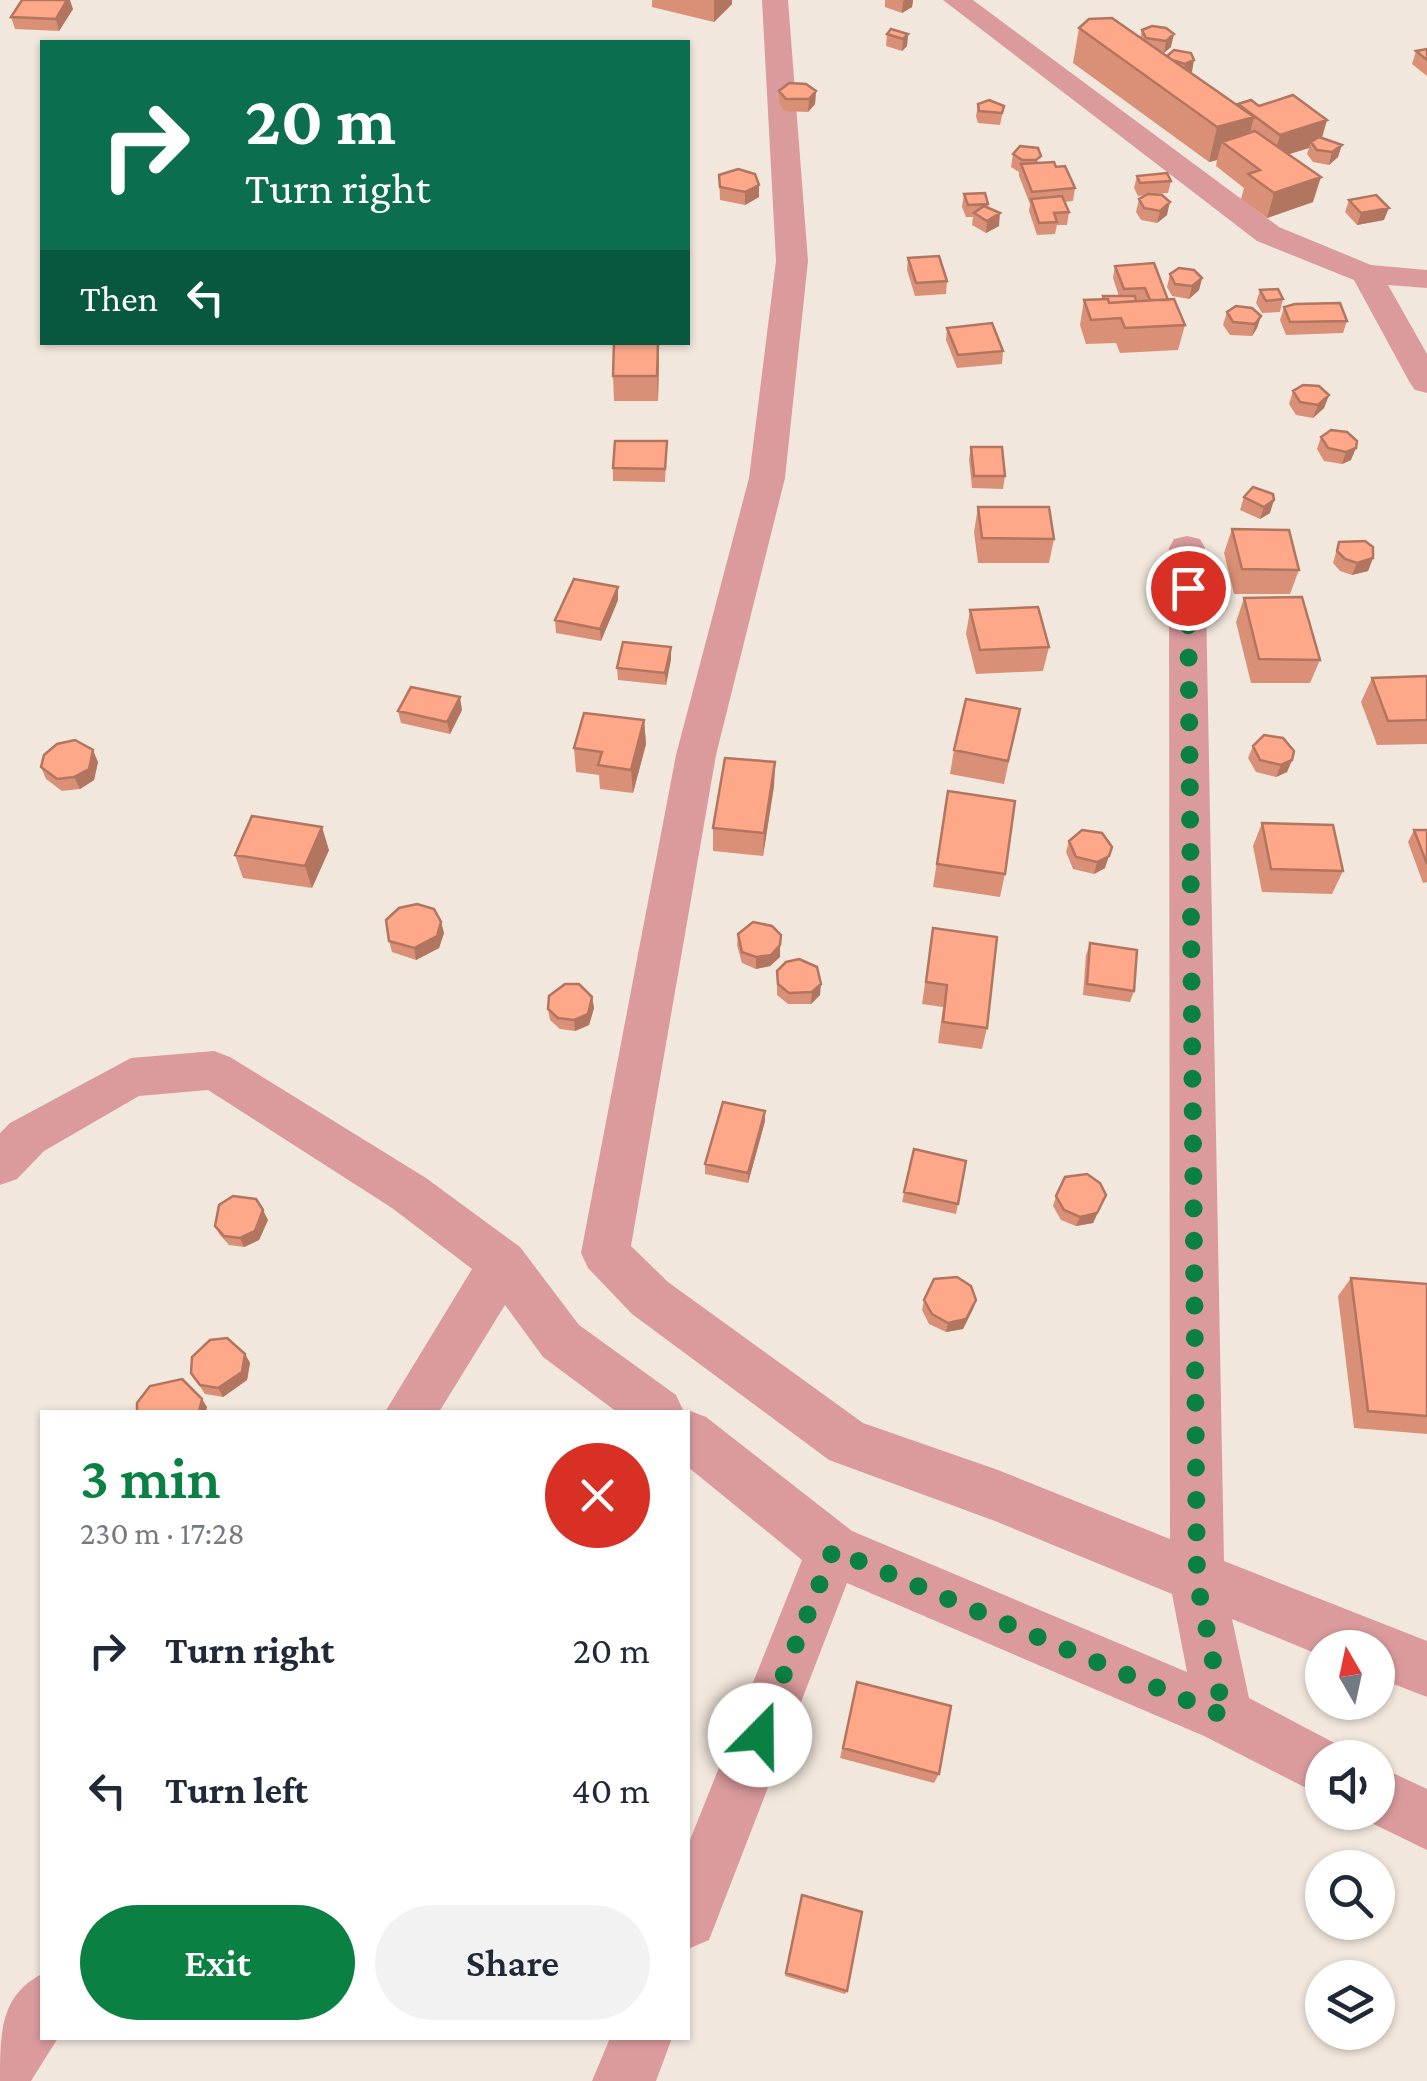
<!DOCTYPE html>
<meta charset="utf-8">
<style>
:root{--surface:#fff;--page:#f2f2f3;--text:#1f2937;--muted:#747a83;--accent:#0b8043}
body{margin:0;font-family:"Crimson Pro",serif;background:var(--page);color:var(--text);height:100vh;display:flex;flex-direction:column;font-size:38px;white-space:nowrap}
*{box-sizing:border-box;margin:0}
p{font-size:32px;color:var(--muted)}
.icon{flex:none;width:55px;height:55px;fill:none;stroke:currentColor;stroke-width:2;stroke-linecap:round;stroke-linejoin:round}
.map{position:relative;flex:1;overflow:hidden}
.details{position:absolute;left:40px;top:1410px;width:650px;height:630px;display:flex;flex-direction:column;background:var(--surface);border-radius:0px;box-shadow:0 2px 8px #0004}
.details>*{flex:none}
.top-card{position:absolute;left:40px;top:40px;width:650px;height:305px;border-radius:0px;box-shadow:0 2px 8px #0004;background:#0b6e4f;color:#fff;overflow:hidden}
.needle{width:65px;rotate:351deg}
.buttons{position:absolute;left:1305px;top:1630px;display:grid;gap:20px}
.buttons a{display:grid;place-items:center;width:90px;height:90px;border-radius:50%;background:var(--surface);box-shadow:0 2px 8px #0004;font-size:50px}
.pin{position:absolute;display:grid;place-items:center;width:85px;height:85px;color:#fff;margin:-42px;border:5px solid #fff;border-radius:50%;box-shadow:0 2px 10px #0007}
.me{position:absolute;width:110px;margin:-55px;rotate:22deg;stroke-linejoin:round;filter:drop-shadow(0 0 8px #0008)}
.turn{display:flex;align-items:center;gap:35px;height:210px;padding:0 40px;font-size:45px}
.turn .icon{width:130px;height:130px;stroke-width:2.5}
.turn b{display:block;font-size:70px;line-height:85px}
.then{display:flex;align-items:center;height:95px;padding:0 40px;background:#0003;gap:20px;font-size:38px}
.round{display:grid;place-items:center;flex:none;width:105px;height:105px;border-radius:52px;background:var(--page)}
.overview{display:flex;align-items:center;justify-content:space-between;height:170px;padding:0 40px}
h1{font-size:60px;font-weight:600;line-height:75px;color:var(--accent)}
.action{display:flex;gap:20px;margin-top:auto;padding:20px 40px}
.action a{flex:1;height:115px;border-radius:60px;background:var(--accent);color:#fff;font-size:40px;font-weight:600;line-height:115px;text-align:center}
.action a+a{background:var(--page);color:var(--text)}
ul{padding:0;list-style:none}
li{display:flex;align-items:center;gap:30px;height:140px;padding:0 40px}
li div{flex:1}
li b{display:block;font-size:38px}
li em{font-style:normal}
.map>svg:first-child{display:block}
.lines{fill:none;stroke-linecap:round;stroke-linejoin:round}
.street{fill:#db9b9d;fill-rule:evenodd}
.wall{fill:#da9076}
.shaded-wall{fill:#b27660}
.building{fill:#fea889;stroke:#b27660;stroke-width:2.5}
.route{stroke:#0b8043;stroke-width:18;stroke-dasharray:0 32.4}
</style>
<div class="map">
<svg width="1427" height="2081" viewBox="0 0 1427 2081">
<rect width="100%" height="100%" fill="#f2e7dc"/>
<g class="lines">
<path class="street" d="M 762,0 L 788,0 L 808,261 L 785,478 L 716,755 L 631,1246 L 668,1282 L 863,1423 L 998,1470 L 1170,1539 L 1169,548 L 1174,539 L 1187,536 L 1200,539 L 1205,548 L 1224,1561 L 1427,1641 L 1427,1697 L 1378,1678 L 1378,1648 L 1322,1648 L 1322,1656 L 1232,1619 L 1249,1698 L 1342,1747 L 1347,1758 L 1322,1758 L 1322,1796 L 1204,1736 L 847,1583 L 709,1940 L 688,1949 L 688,1845 L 802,1560 L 688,1467 L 688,1412 L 617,1412 L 543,1357 L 505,1305 L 439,1412 L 385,1412 L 472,1269 L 392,1208 L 208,1090 L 139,1096 L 44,1151 L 17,1179 L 0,1185 L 0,1133 L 10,1123 L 131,1058 L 214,1051 L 230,1057 L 426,1178 L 520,1247 L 579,1325 L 676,1395 L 684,1412 L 688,1410 L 706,1417 L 852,1531 L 1187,1672 L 1172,1594 L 995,1521 L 829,1460 L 632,1314 L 588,1268 L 581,1253 L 676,755 L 749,478 L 776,261 Z
M 943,0 L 973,0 L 1279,227 L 1371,265 L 1427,270 L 1427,288 L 1388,285 L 1427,354 L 1427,393 L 1415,390 L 1410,383 L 1354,280 L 1257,241 Z
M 1378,1766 L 1427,1789 L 1427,1850 L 1357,1816 L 1378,1812 Z
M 42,1974 L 42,2038 L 58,2038 L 31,2081 L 0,2081 C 0,2034 0,1995 42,1974 Z
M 610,2038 L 672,2038 L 656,2081 L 592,2081 Z"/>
</g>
<path class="wall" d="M 652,0 L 732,0 L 732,4 L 714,22 L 652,7 Z
M 885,0 L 913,0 L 912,7 L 902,13 L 885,7 Z
M 73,9 L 59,31 L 15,29 L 11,17 Z
M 1152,26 L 1171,47 L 1164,53 L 1162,53 L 1167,56 L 1174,50 L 1191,73 L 1238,106 L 1259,106 L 1322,138 L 1338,157 L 1329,165 L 1313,162 L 1307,154 L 1309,148 L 1289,154 L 1313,202 L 1267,218 L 1241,199 L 1244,188 L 1216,166 L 1217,160 L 1209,162 L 1073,63 L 1079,28 L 1140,38 L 1142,30 Z
M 887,34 L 908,34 L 907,46 L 902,51 L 886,46 Z
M 1427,49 L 1427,76 L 1412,64 L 1416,51 Z
M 779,91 L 816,91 L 815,104 L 808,112 L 785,111 L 779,103 Z
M 978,104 L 1004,106 L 1000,125 L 978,123 L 976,116 Z
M 1020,146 L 1040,163 L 1056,167 L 1075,188 L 1073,201 L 1064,202 L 1069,212 L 1067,225 L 1057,225 L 1055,234 L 1037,235 L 1029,211 L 1030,204 L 1019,176 L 1019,172 L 1011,167 L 1013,154 Z
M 719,175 L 759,197 L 745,205 L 720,200 Z
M 1137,176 L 1171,181 L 1168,193 L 1155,194 L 1167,215 L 1157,223 L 1141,220 L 1136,212 L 1139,199 L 1146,195 L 1138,196 L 1134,188 Z
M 964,194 L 988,204 L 988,208 L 999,226 L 986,233 L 972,225 L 973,217 L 966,217 L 962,207 Z
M 1349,200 L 1384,220 L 1357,225 L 1345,212 Z
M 908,258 L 947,281 L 946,294 L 915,296 L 907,270 Z
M 1115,266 L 1168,299 L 1185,325 L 1178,350 L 1120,353 L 1116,343 L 1086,344 L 1080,325 L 1084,300 L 1103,299 L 1103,296 L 1119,296 L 1113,278 Z
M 1170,274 L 1202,278 L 1199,290 L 1189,299 L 1172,296 L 1167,287 Z
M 1260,290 L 1283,299 L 1280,312 L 1262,313 L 1256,303 Z
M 1284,307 L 1347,321 L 1343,333 L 1286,335 L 1280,320 Z
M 1227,312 L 1261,316 L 1257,328 L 1252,336 L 1230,335 L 1223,325 Z
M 947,328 L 1003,351 L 1002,364 L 957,368 L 946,340 Z
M 659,357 L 658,401 L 614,401 L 613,376 Z
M 1293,391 L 1329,395 L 1324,408 L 1313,418 L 1296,415 L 1289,404 Z
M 1347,432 L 1351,460 L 1342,464 L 1324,461 L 1317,449 L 1321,437 Z
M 667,441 L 665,482 L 613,481 L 613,468 Z
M 971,447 L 1005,476 L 1003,489 L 972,488 L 969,459 Z
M 1253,487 L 1270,513 L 1260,519 L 1240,510 L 1244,497 Z
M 978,507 L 1054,539 L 1049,563 L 978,563 L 974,532 Z
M 1232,529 L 1299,570 L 1290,594 L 1234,594 L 1224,553 Z
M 1339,542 L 1373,558 L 1368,571 L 1352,575 L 1340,571 L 1333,563 Z
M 618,587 L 618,600 L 601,641 L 556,633 L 555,620 Z
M 1244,598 L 1320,660 L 1310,683 L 1251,683 L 1236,622 Z
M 970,610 L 1049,647 L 1043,671 L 976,674 L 966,634 Z
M 671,659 L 666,685 L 618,680 L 617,668 Z
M 1427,676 L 1427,744 L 1377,745 L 1361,702 L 1372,678 Z
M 1020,709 L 1004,784 L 950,774 L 954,750 Z
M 462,710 L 450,734 L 401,723 L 398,711 Z
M 644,720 L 646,744 L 633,793 L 600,789 L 599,775 L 576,772 L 574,748 Z
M 1253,746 L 1292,760 L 1287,772 L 1276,777 L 1256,772 L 1248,758 Z
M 98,762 L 94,780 L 80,789 L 62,791 L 46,779 L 41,767 Z
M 775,762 L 774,786 L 763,856 L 713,851 L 713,828 Z
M 948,791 L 1005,874 L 1000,897 L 933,887 Z
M 1262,823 L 1343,871 L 1332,894 L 1262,892 L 1253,846 Z
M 1414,830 L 1427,830 L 1427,882 L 1423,883 L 1408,842 Z
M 1069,841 L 1105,868 L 1094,874 L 1073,869 L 1066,852 Z
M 329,850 L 312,888 L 243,878 L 235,855 Z
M 441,922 L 444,933 L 439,948 L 416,960 L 392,952 L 389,941 Z
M 933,928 L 987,1028 L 982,1049 L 938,1043 L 943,1007 L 922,1004 Z
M 738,934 L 780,957 L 770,966 L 756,969 L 742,963 L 737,945 Z
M 1090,943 L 1134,991 L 1130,1002 L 1083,995 L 1086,955 Z
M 777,971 L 820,995 L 811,1004 L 788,1004 L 777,995 Z
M 592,997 L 594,1008 L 589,1025 L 575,1031 L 560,1029 L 550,1020 L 548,1009 Z
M 765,1121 L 748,1183 L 705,1174 L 705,1164 Z
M 914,1149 L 966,1161 L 956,1214 L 902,1202 Z
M 1106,1195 L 1093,1223 L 1076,1226 L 1061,1220 L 1053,1206 L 1056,1196 Z
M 268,1220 L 259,1240 L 244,1247 L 229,1245 L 220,1235 L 215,1226 Z
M 1351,1278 L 1427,1284 L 1427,1434 L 1354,1428 L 1338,1296 Z
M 924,1300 L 976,1300 L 973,1309 L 963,1329 L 946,1332 L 929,1324 L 922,1310 Z
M 245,1354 L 250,1363 L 247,1380 L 223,1397 L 205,1394 L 191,1373 Z
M 857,1682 L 939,1774 L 934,1783 L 840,1758 Z
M 802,1895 L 847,1991 L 845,1994 L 785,1976 Z"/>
<path class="shaded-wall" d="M 67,0 L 70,0 L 73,9 L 59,31 L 56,19 Z
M 714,0 L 732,0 L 732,4 L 714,22 Z
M 905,0 L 913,0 L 912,7 L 902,13 L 903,1 Z
M 908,34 L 907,46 L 902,51 L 903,39 Z
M 1174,34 L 1171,47 L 1164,53 L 1166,41 Z
M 1194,60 L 1192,72 L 1182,77 L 1185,64 Z
M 816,91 L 815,104 L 808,112 L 809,99 Z
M 1254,117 L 1245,152 L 1222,142 L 1217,160 L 1209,162 L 1217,127 Z
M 1327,120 L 1320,145 L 1311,142 L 1309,148 L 1273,159 L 1280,135 Z
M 1342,145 L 1338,157 L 1329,165 L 1332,152 Z
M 1321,177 L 1313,202 L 1267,218 L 1274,193 Z
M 759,185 L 759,197 L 745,205 L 745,192 Z
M 1170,202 L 1167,215 L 1157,223 L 1160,211 Z
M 1389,208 L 1384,220 L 1357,225 L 1361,213 Z
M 1000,213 L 999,226 L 986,233 L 987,221 Z
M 1202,278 L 1199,290 L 1189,299 L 1192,286 Z
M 1261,316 L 1257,328 L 1252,336 L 1255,324 Z
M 659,342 L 659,357 L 658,401 L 657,376 Z
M 1329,395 L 1324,408 L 1313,418 L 1318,405 Z
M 1356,448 L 1351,460 L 1342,464 L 1346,452 Z
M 1274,500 L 1270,513 L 1260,519 L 1264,507 Z
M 1373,558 L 1368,571 L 1352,575 L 1357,563 Z
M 618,587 L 618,600 L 601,641 L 600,629 Z
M 671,647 L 671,659 L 666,685 L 665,673 Z
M 460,697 L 462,710 L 450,734 L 447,722 Z
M 644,720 L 646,744 L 633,793 L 631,770 Z
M 93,750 L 98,762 L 94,780 L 80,789 L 74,777 Z
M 1292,760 L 1287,772 L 1276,777 L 1281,765 Z
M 775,762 L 774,786 L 763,856 L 764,833 Z
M 322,827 L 329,850 L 312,888 L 305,866 Z
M 1112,847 L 1105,868 L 1094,874 L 1097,862 Z
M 441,922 L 444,933 L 439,948 L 416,960 L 414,948 Z
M 780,945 L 780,957 L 770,966 L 756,969 L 756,957 Z
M 821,984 L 820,995 L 811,1004 L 812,992 Z
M 592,997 L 594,1008 L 589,1025 L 575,1031 L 574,1020 Z
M 765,1111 L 765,1121 L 748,1183 L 748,1173 Z
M 1106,1195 L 1093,1223 L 1076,1226 L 1080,1217 Z
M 263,1210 L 268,1220 L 259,1240 L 244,1247 L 240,1238 Z
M 976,1300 L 973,1309 L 963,1329 L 946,1332 L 948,1323 Z
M 245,1354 L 250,1363 L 247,1380 L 223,1397 L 218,1388 Z
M 202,1399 L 207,1407 L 206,1412 L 199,1412 Z"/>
<path class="building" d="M 22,0 L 67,0 L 56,19 L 11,17 Z
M 1112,18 L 1254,117 L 1217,127 L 1079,28 L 1089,19 Z
M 1152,26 L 1166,28 L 1174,34 L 1166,41 L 1146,38 L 1142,30 Z
M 891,29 L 908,34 L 903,39 L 887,34 Z
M 1427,49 L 1427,60 L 1416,51 Z
M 1174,50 L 1191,53 L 1194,60 L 1185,64 L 1172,60 L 1167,56 Z
M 789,83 L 806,84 L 816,91 L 809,99 L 786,99 L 779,91 Z
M 1293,95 L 1327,120 L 1280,135 L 1238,104 L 1251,100 L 1259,106 Z
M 989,100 L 1004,106 L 1002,113 L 979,111 L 978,104 Z
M 1255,131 L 1321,177 L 1274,193 L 1248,174 L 1260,170 L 1222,142 Z
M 1319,137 L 1342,145 L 1332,152 L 1317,150 L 1311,142 Z
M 1020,146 L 1038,148 L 1041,156 L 1036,160 L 1022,160 L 1013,154 Z
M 1054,162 L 1056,167 L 1065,166 L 1075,188 L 1032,192 L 1021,164 Z
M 738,169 L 755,174 L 759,185 L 745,192 L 720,187 L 719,175 Z
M 1167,173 L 1171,181 L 1140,183 L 1137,176 Z
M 985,193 L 988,204 L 968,205 L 964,194 Z
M 1148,194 L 1162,195 L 1170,202 L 1160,211 L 1144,208 L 1139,199 Z
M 1376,195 L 1389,208 L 1361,213 L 1349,200 Z
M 1062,196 L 1069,212 L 1054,213 L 1057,222 L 1039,223 L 1031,199 Z
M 984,206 L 1000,213 L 987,221 L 974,213 Z
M 939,256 L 947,281 L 916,283 L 908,258 Z
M 1154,263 L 1168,300 L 1150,300 L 1145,288 L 1124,289 L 1115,266 Z
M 1179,268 L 1194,270 L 1202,278 L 1192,286 L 1175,284 L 1170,274 Z
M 1278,289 L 1283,299 L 1266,301 L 1260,290 Z
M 1103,296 L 1135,296 L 1136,301 L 1109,303 L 1108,299 L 1104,299 Z
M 1108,299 L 1109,303 L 1174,299 L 1185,325 L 1125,328 L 1121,318 L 1091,320 L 1084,300 Z
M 1340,303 L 1347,321 L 1290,322 L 1284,307 L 1295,304 Z
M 1236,306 L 1252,308 L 1261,316 L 1255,324 L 1233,322 L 1227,312 Z
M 992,323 L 1003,351 L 958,355 L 947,328 Z
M 614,342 L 658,342 L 657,376 L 613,376 Z
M 1303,385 L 1319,386 L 1329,395 L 1318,405 L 1300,402 L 1293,391 Z
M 1331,430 L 1347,432 L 1357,441 L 1356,448 L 1346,452 L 1328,448 L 1321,437 Z
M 615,441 L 667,441 L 665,469 L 613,468 Z
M 971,447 L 1002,447 L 1005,476 L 974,476 Z
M 1253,487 L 1273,494 L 1274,500 L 1264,507 L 1244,497 Z
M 978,507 L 1049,507 L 1054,539 L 982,538 Z
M 1232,529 L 1289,530 L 1299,570 L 1242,569 Z
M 1365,541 L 1373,547 L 1373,558 L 1357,563 L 1345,559 L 1337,551 L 1339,542 Z
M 574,579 L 618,587 L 600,629 L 555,620 Z
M 1302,597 L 1320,660 L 1259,659 L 1244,598 Z
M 1038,607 L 1049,647 L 980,650 L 970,610 Z
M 623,642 L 671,647 L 665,673 L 617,668 Z
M 1427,676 L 1427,720 L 1388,721 L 1372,678 Z
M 411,687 L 460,697 L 447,722 L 398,711 Z
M 966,699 L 1020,709 L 1008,761 L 954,750 Z
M 584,713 L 644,720 L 631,770 L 598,765 L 602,752 L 574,748 Z
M 1264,735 L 1283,738 L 1294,751 L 1292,760 L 1281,765 L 1260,760 L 1253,746 Z
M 75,740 L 93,750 L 89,769 L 74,777 L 57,779 L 41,767 L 44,755 L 57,744 Z
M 725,758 L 775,762 L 764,833 L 713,828 Z
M 948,791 L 1015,801 L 1005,874 L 937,864 Z
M 252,816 L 322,827 L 305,866 L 235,855 Z
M 1262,823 L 1333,825 L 1343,871 L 1271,869 Z
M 1082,830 L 1102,833 L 1112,847 L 1109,856 L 1097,862 L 1076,857 L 1069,841 Z
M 1414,830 L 1427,830 L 1427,864 Z
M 417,904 L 434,909 L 441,922 L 437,936 L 414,948 L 389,941 L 386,920 L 399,908 Z
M 753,922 L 772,926 L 781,935 L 780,945 L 771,955 L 756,957 L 742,952 L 738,934 Z
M 933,928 L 997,937 L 987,1028 L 943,1022 L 947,985 L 926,982 Z
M 1090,943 L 1137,950 L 1134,991 L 1087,984 Z
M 799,959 L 817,967 L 821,984 L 812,992 L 789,993 L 778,984 L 777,971 L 786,962 Z
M 565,984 L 579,984 L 592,997 L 588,1014 L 574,1020 L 558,1018 L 548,1009 L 549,996 Z
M 723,1102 L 765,1111 L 748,1173 L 705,1164 Z
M 914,1149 L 966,1161 L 958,1204 L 904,1192 Z
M 1087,1174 L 1100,1183 L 1106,1195 L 1097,1213 L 1080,1217 L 1064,1210 L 1056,1196 L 1065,1177 Z
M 233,1196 L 256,1199 L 263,1210 L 255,1231 L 240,1238 L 224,1236 L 215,1226 L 219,1205 Z
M 957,1277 L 971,1286 L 976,1300 L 966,1319 L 948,1323 L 932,1314 L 924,1300 L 934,1279 Z
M 1351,1278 L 1427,1284 L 1427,1416 L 1368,1411 Z
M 227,1338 L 245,1354 L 242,1372 L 218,1388 L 200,1385 L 191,1373 L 192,1357 L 210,1340 Z
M 182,1379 L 202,1399 L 199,1412 L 137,1412 L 137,1403 L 150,1386 Z
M 857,1682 L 951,1706 L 939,1774 L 843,1748 Z
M 802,1895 L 862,1912 L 847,1991 L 786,1973 Z"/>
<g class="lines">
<path class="route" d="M 760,1735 L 833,1550 L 1224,1716 L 1197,1581 L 1188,588"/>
</g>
</svg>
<div class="buttons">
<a><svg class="needle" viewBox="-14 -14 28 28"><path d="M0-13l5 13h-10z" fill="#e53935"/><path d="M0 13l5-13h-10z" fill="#747a83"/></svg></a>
<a><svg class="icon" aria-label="sound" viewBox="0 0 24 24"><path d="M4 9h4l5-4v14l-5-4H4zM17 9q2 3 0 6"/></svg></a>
<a><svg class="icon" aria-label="search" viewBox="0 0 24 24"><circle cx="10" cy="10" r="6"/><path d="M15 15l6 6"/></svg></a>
<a><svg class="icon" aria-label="layers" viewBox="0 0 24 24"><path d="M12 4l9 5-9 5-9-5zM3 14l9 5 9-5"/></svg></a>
</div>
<div class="pin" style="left:1188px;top:588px;background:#d93025"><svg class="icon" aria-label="arrive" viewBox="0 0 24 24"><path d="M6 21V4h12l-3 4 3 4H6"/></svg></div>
<svg class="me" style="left:760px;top:1735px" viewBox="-20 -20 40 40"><circle r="19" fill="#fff"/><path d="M0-13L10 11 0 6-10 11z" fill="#0b8043"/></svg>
<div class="top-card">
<div class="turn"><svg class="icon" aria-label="right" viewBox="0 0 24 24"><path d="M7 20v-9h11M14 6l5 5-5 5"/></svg><div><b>20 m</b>Turn right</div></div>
<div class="then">Then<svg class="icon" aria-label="left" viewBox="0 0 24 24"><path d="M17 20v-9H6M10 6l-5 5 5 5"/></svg></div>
</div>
<section class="details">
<div class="overview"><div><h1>3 min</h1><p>230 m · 17:28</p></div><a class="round" style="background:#d93025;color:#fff"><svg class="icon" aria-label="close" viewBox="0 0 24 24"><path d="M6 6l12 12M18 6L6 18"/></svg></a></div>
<ul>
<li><svg class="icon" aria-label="right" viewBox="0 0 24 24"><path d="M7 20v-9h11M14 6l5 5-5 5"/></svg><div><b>Turn right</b></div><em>20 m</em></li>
<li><svg class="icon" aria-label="left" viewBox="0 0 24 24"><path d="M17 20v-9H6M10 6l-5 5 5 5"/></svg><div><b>Turn left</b></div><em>40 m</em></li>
</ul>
<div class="action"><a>Exit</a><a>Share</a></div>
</section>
</div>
